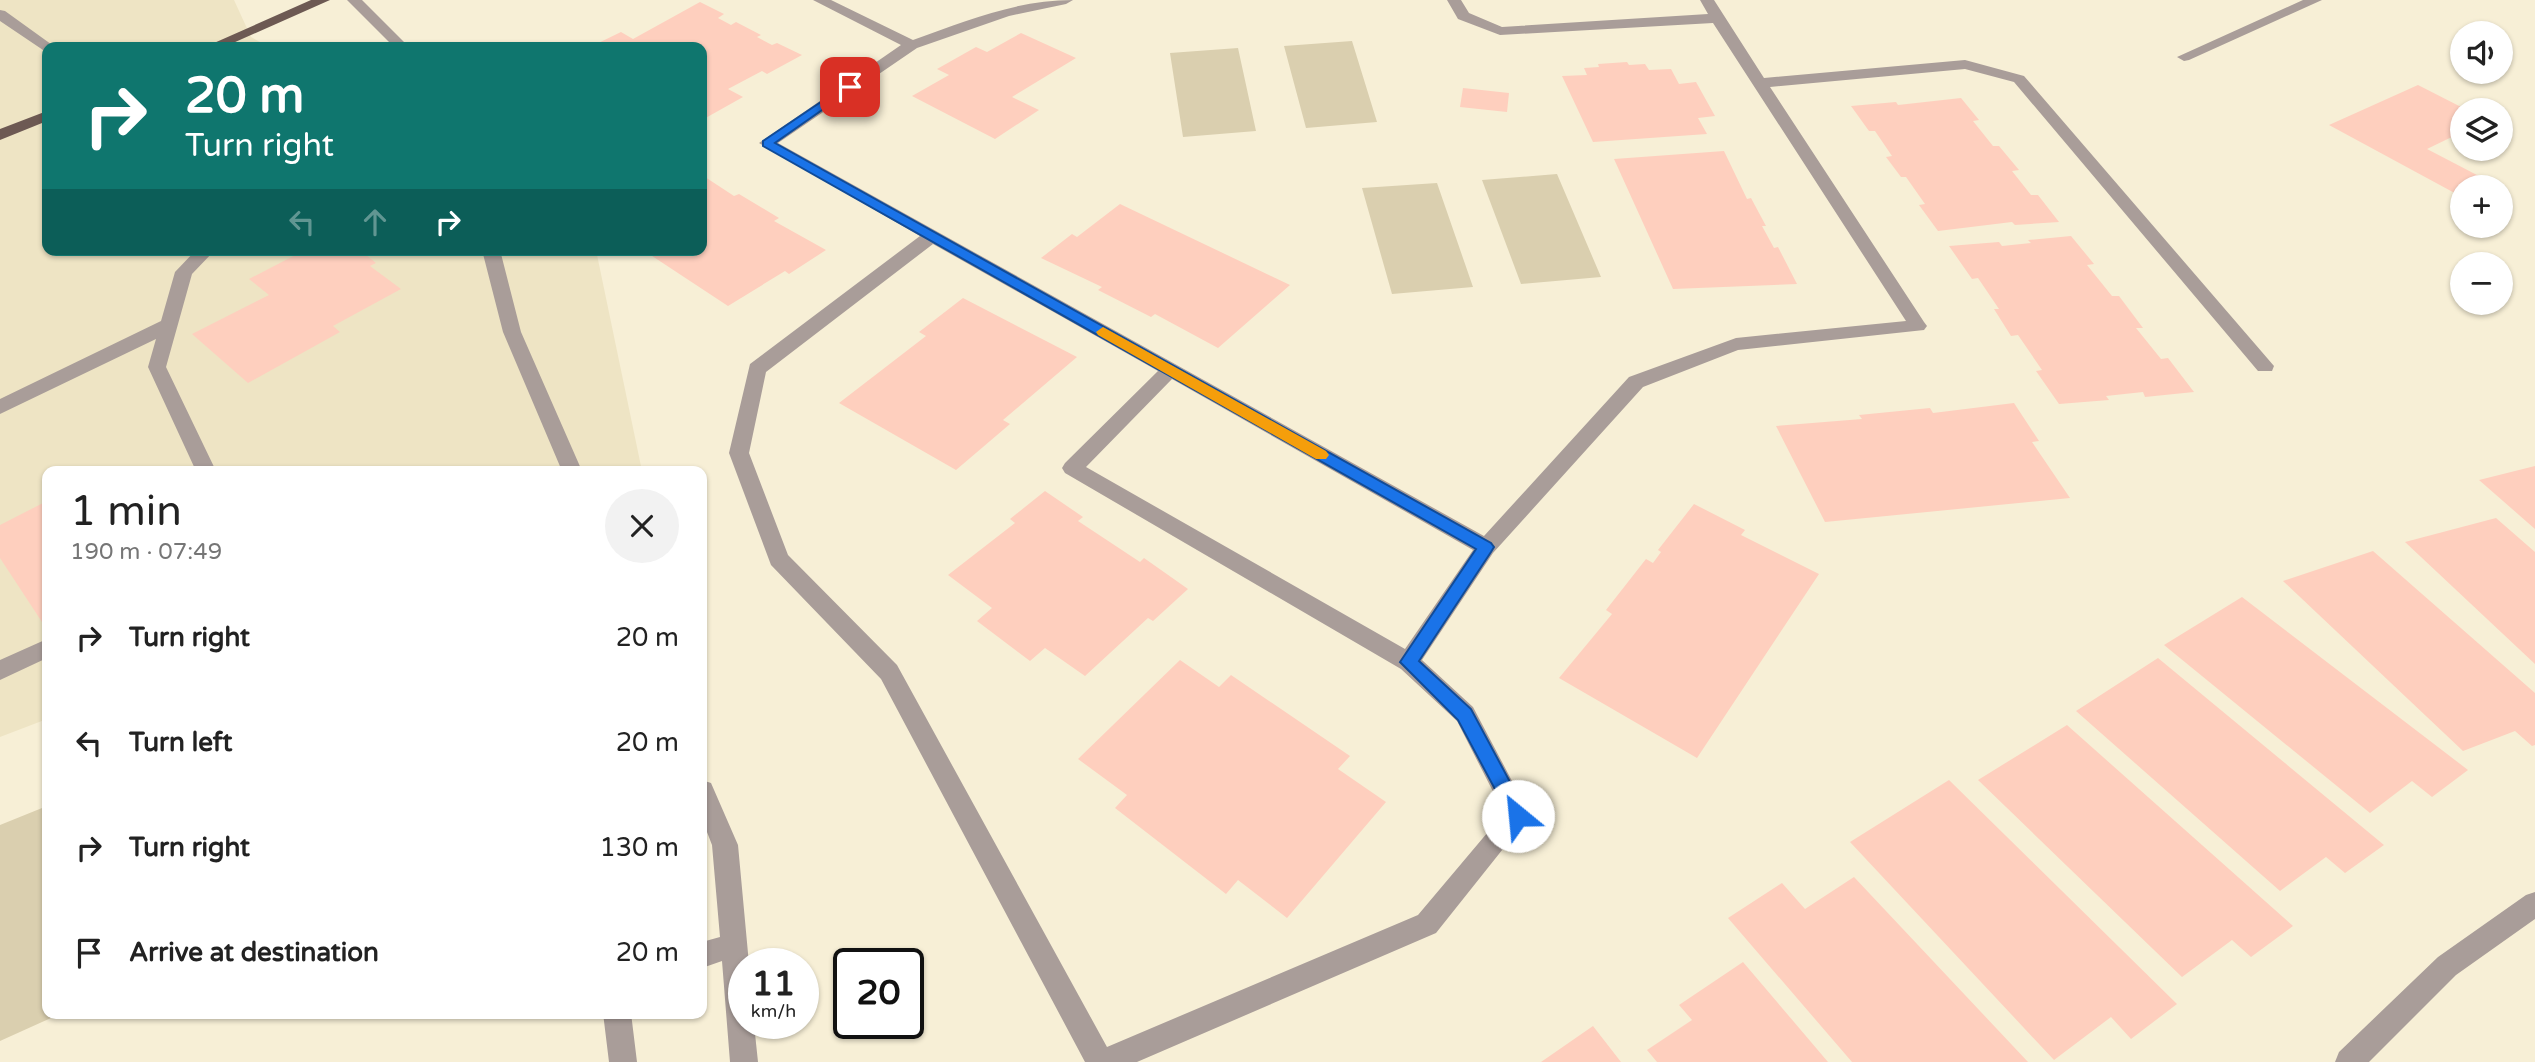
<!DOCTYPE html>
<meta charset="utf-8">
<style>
:root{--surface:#fff;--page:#f2f2f2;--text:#222;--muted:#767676}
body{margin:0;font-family:"Varela Round",sans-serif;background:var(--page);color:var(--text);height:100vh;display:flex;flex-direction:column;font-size:26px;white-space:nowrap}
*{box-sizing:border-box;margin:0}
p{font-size:23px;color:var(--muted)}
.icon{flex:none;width:38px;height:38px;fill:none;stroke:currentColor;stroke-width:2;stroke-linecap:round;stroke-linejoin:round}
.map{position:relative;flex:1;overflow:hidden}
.sheet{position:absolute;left:42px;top:466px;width:665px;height:553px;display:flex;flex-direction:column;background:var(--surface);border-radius:14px;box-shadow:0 2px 5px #0004}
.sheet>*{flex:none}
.banner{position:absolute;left:42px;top:42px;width:665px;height:214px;border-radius:14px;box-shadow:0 2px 5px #0004;background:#0f766e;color:#fff;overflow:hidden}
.fabs{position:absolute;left:2450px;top:21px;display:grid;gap:14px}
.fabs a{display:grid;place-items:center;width:63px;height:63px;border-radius:50%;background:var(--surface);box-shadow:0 2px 5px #0004;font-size:35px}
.speed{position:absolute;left:728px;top:948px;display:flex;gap:14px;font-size:35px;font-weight:700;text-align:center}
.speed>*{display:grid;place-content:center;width:91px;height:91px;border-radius:50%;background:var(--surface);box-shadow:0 2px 5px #0004;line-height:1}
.speed small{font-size:18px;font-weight:400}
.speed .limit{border:4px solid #111;border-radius:10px;background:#fff;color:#111}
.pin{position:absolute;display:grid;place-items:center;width:60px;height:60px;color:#fff;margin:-30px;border-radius:14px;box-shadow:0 4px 10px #0006}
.me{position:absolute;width:77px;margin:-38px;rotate:332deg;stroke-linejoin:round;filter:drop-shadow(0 0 5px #0008)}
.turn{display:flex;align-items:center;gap:24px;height:147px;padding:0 28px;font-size:32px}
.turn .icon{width:91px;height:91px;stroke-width:2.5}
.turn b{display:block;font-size:49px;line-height:60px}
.lanes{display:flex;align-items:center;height:66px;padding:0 28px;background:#0003;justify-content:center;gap:35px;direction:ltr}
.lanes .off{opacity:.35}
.round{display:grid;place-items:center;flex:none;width:74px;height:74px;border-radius:37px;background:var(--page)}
.head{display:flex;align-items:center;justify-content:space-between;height:119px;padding:0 28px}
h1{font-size:42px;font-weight:600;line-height:52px}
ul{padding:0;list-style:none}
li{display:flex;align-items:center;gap:21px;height:105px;padding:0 28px}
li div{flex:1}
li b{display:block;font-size:26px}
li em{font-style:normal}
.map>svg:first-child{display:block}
.built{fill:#eee4c4}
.green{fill:#dacfaf}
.building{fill:#fecfbe}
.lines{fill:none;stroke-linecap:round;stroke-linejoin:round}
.lane{fill:#a99d99;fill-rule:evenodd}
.street{fill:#a99d99;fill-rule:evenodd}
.primary{fill:#6d5953;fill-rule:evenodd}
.route{fill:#1a73e8;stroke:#114b97;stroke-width:2}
.slow{fill:#f59e0b}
</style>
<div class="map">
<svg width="2535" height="1062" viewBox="0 0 2535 1062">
<rect width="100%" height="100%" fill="#f7efd6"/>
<path class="built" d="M 0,0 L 234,0 L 251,37 L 269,47 L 47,47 L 47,250 L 596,250 L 642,471 L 47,471 L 47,719 L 0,737 Z"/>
<path class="green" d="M 1352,41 L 1377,122 L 1306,128 L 1284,46 Z
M 1238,48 L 1256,131 L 1183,137 L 1170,53 Z
M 1557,174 L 1601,277 L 1521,284 L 1482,180 Z
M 1437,183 L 1473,287 L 1392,294 L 1362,188 Z
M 47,806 L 47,1013 L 62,1013 L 0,1041 L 0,825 Z"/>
<path class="building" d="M 700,2 L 724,14 L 718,18 L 731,25 L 736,22 L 761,35 L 757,37 L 772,45 L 777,43 L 802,55 L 767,74 L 762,71 L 728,89 L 743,97 L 702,120 L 702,47 L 590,47 L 621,32 L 633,39 Z
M 1021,33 L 1076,58 L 1012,97 L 1039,110 L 995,139 L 912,96 L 949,75 L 937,69 L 976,47 L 987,52 Z
M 1627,62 L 1629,65 L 1645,64 L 1649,70 L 1671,69 L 1679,84 L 1696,82 L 1715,116 L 1698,118 L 1707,134 L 1593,142 L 1562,76 L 1587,75 L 1584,68 L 1599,67 L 1598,64 Z
M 2418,85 L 2467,110 L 2462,110 L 2462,132 L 2427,149 L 2500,187 L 2462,187 L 2462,197 L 2329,125 Z
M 1463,88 L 1509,93 L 1507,112 L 1460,107 Z
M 1961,98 L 1979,120 L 1973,121 L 1993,146 L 1999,146 L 2019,170 L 2012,171 L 2031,195 L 2038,195 L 2059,222 L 2015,225 L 2012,222 L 1938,231 L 1919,205 L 1925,204 L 1906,177 L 1901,177 L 1886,157 L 1892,156 L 1875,131 L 1869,131 L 1851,106 L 1896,102 L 1898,105 Z
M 1724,151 L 1747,199 L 1751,198 L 1766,226 L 1762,226 L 1774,248 L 1778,247 L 1797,284 L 1673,289 L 1614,159 Z
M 702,175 L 734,196 L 739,194 L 779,218 L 774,221 L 826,250 L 789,274 L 785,271 L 728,306 L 643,250 L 702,250 Z
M 1120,204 L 1290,285 L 1218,348 L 1155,314 L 1151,317 L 1098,290 L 1102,287 L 1041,258 L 1072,234 L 1077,237 Z
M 2071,236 L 2094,264 L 2087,265 L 2112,296 L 2119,296 L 2143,328 L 2136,328 L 2161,359 L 2168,358 L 2194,392 L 2145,397 L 2143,392 L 2106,396 L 2109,400 L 2059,404 L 2036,371 L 2042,370 L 2018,335 L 2011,336 L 1994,309 L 1999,309 L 1978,278 L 1972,279 L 1949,246 L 1999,242 L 2002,246 L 2031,243 L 2028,240 Z
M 305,250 L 360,250 L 376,263 L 370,266 L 401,289 L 333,326 L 340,332 L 248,383 L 192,334 L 269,295 L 249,279 Z
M 963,298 L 1077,357 L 1003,420 L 1010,424 L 956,470 L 839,403 L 926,336 L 919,332 Z
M 2014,403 L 2039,441 L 2032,442 L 2070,498 L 1825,522 L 1776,426 L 1862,419 L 1859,415 L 1930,408 L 1933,413 Z
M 2535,466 L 2535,529 L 2479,480 Z
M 1045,491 L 1083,517 L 1078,521 L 1140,562 L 1144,558 L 1188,589 L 1153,621 L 1148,618 L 1085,676 L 1045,648 L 1030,661 L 977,621 L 992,608 L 948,575 L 1015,523 L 1010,519 Z
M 47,501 L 47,619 L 42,622 L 0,558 L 0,525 Z
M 1694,504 L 1745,530 L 1741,535 L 1819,574 L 1697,758 L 1559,678 L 1612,614 L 1606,610 L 1646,559 L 1653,563 L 1661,552 L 1658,550 Z
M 2496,518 L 2535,552 L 2535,664 L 2405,542 Z
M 2373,551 L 2535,693 L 2535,745 L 2532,746 L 2515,731 L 2463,751 L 2283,581 Z
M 2242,597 L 2468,770 L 2432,797 L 2412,781 L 2370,813 L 2164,645 Z
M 2158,658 L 2384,845 L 2345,873 L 2326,857 L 2280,891 L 2076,711 Z
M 1180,660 L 1219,687 L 1231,675 L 1350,756 L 1338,769 L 1386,802 L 1287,918 L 1238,880 L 1226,894 L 1115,808 L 1127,795 L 1078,759 Z
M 2067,725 L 2293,926 L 2251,957 L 2232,940 L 2182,977 L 1978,780 Z
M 1949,780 L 2177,1004 L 2131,1039 L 2111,1017 L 2054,1060 L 1850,842 Z
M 1854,877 L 2028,1062 L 1852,1062 L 1728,918 L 1782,883 L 1805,909 Z
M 1743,962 L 1828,1062 L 1657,1062 L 1647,1050 L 1692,1020 L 1679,1005 Z
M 1593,1026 L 1621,1062 L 1541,1062 Z"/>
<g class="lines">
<path class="lane" d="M 813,0 L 831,0 L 913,40 C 966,21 1016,0 1073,0 L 1066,4 L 1009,16 L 917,48 L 778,143 L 1484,536 L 1629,377 L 1736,338 L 1906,321 L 1713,23 L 1500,35 L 1458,19 L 1447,0 L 1461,0 L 1469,13 L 1502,27 L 1708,14 L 1700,0 L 1714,0 L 1764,78 L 1965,60 L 2024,76 L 2274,366 L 2272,371 L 2258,371 L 2014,82 L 1965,69 L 1770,87 L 1924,322 L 1927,326 L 1924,330 L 1738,350 L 1643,387 L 1493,553 L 1422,660 L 1473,707 L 1530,815 L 1436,933 L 1137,1062 L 1085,1062 L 881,679 L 771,565 L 729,453 L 750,364 L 920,236 L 759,143 L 901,45 ZM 933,244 L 1158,371 L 1065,463 L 1062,468 L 1065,473 L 1401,669 L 1457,721 L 1504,813 L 1418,915 L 1107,1047 L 897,665 L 788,555 L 749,453 L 766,372 ZM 1172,379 L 1473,550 L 1405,649 L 1086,467 Z
M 0,10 L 5,11 L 55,47 L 47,47 L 47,51 L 43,50 L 0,21 Z
M 196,250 L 215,250 L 192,274 L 166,367 L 216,471 L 196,471 L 148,367 L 156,339 L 0,414 L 0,399 L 161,321 L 175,272 Z
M 47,639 L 47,658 L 0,680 L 0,660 Z"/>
<path class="street" d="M 347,0 L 362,0 L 409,47 L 394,47 Z
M 2303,0 L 2322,0 L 2189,60 L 2184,61 L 2177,57 Z
M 482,250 L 500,250 L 521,332 L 582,471 L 562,471 L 503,332 Z
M 702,780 L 711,783 L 738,845 L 749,964 L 744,964 L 744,1024 L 754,1024 L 758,1062 L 730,1062 L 722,961 L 702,968 L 702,942 L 720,937 L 712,845 L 702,819 Z
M 2535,892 L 2535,919 L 2456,975 L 2369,1062 L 2335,1062 L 2339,1052 L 2438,957 L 2526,895 Z
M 603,1013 L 631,1013 L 637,1062 L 609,1062 Z"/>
<path class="primary" d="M 311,0 L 330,0 L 224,47 L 205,47 Z
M 47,111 L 47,121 L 0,140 L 0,129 Z"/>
</g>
<path class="route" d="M 846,85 L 855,87 L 775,143 L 1491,543 L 1494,547 L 1491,552 L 1419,661 L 1471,709 L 1525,810 L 1528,816 L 1525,821 L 1518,824 L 1512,821 L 1458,720 L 1400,662 L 1476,549 L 763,146 L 763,141 Z"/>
<path class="slow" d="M 1103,327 L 1326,451 L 1329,455 L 1326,459 L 1316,459 L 1098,335 L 1096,332 Z"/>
</svg>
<div class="fabs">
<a><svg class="icon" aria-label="sound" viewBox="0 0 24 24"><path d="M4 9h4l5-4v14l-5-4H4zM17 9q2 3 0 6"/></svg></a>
<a><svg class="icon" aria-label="layers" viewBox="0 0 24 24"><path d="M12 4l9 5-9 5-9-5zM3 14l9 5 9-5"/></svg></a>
<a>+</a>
<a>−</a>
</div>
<div class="speed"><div>11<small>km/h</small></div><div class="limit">20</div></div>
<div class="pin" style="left:850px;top:87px;background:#d93025"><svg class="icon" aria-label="arrive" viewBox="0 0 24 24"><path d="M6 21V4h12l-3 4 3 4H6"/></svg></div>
<svg class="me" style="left:1518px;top:816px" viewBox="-20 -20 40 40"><circle r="19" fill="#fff"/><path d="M0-13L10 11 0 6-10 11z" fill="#1a73e8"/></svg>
<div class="banner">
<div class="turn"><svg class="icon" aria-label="right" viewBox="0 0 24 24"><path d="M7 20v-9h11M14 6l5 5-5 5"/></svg><div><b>20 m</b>Turn right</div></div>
<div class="lanes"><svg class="icon off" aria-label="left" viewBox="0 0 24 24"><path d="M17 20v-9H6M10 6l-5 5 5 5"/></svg><svg class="icon off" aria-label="ahead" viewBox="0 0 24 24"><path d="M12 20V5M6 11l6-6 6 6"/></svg><svg class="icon" aria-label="right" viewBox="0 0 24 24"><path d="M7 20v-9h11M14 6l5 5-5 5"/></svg></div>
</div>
<section class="sheet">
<div class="head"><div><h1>1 min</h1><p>190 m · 07:49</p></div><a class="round"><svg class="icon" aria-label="close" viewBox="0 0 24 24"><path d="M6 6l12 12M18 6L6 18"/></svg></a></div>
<ul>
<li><svg class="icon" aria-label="right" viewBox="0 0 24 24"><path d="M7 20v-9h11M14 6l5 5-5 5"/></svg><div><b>Turn right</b></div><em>20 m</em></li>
<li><svg class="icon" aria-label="left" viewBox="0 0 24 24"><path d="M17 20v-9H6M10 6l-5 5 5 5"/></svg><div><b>Turn left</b></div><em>20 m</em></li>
<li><svg class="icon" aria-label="right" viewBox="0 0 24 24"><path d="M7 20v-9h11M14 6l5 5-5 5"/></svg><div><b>Turn right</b></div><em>130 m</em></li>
<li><svg class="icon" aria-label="arrive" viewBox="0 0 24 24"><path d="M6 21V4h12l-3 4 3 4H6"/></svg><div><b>Arrive at destination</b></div><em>20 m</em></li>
</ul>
</section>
</div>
